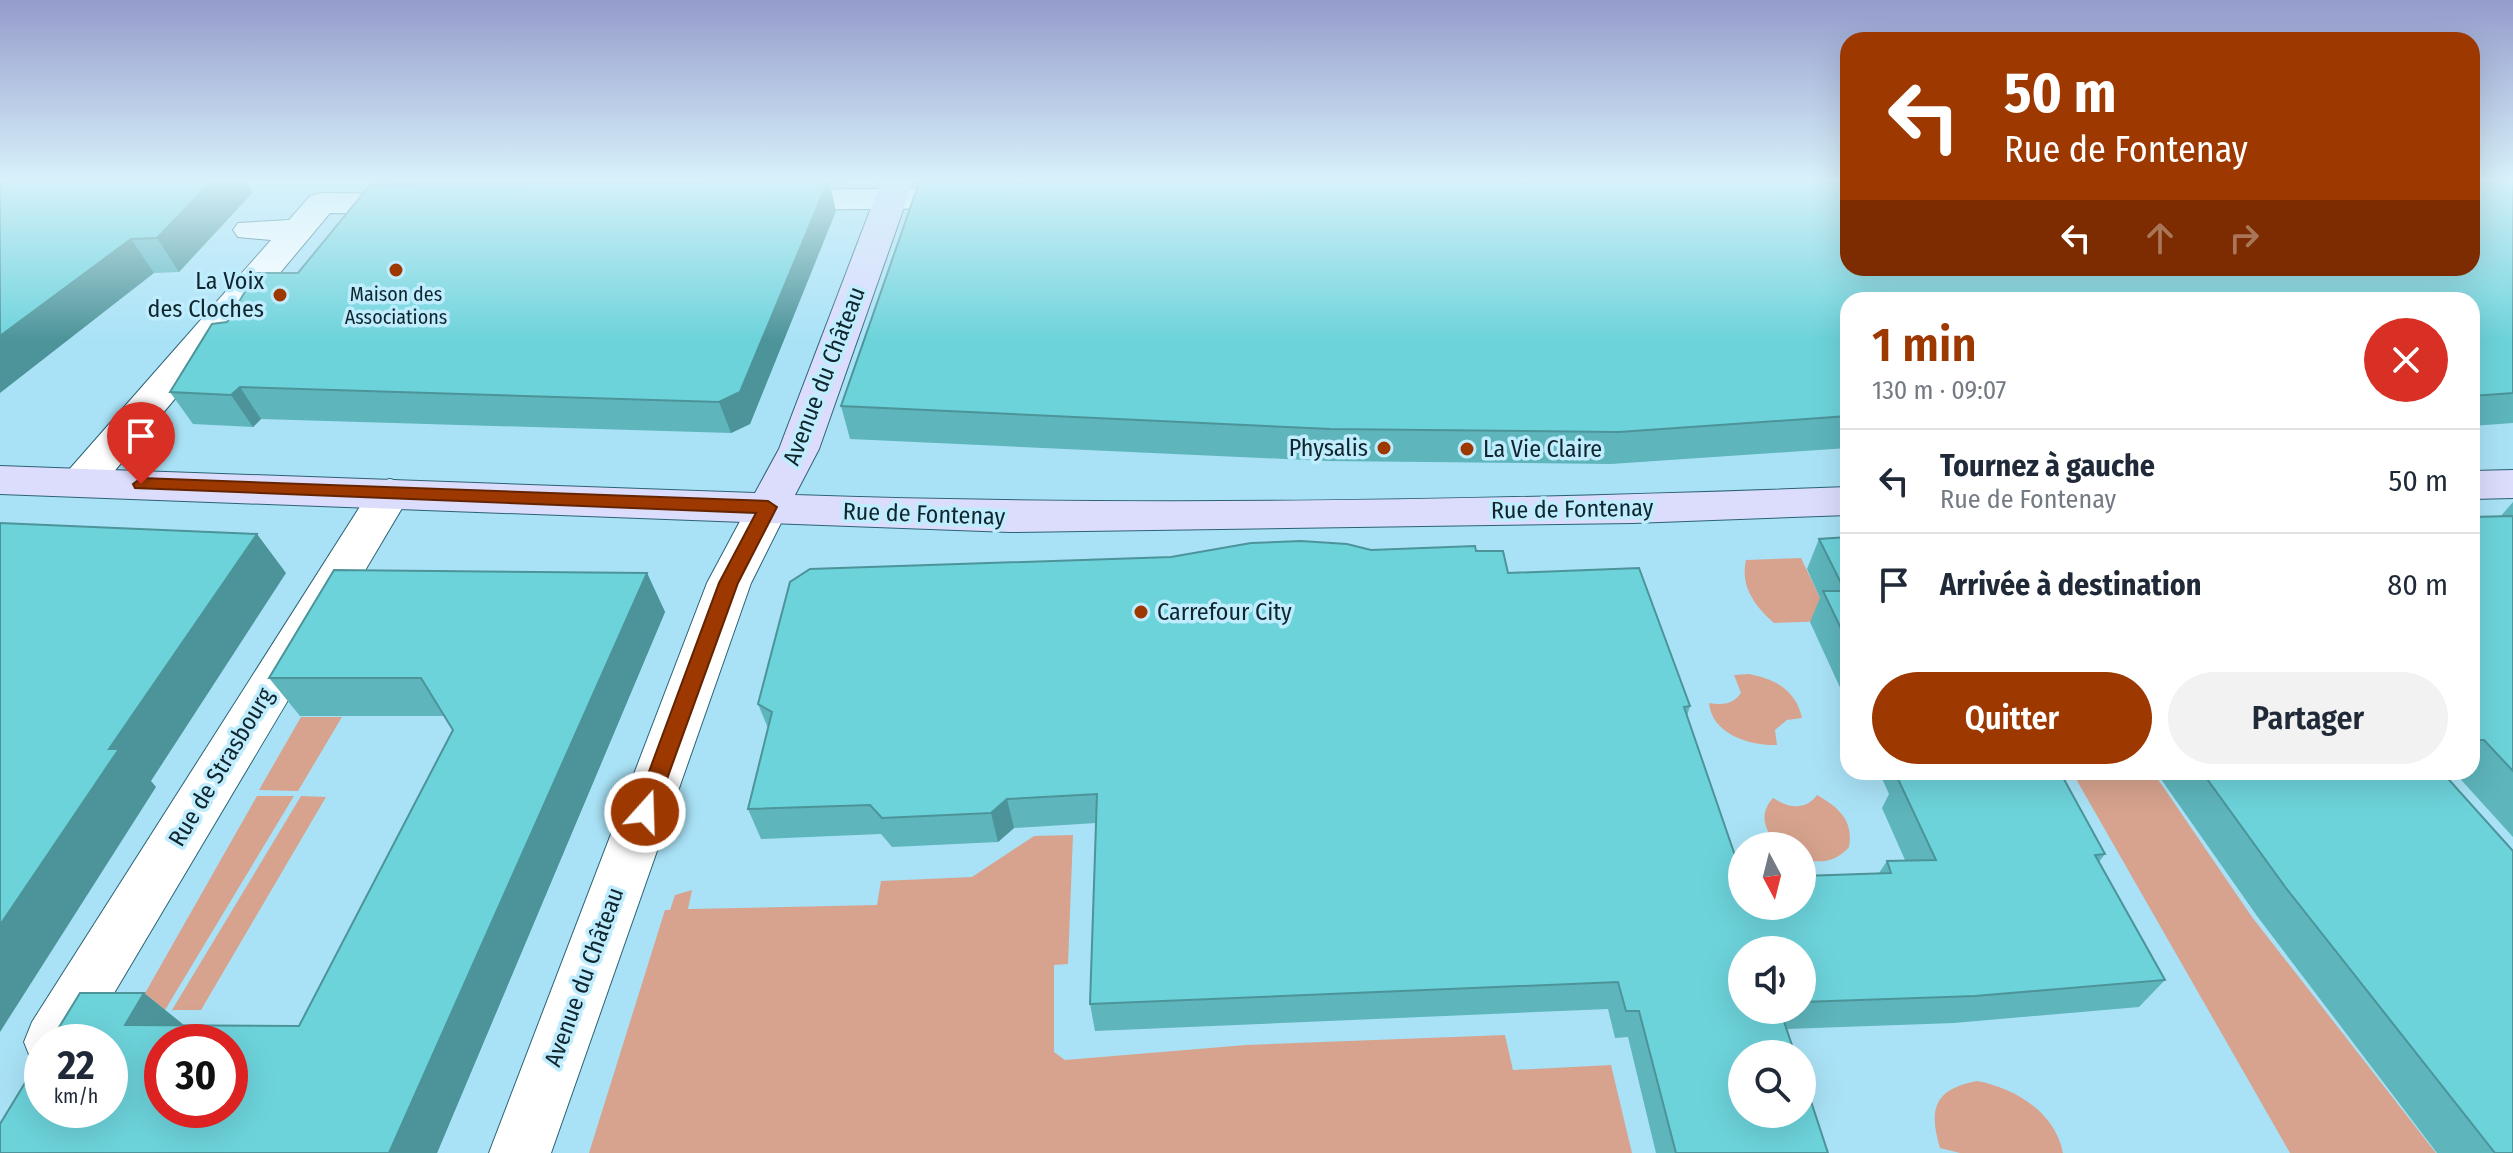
<!DOCTYPE html>
<html lang="fr">
<meta charset="utf-8">
<style>
:root{--surface:#fff;--page:#f2f2f3;--text:#1f2937;--muted:#747a83;--line:#e0e1e3;--accent:#9c3800}
body{margin:0;font-family:"Fira Sans Condensed",sans-serif;background:var(--page);color:var(--text);height:100vh;display:flex;flex-direction:column;font-size:30px;white-space:nowrap}
*{box-sizing:border-box;margin:0}
p{font-size:26px;color:var(--muted)}
.icon{flex:none;width:44px;height:44px;fill:none;stroke:currentColor;stroke-width:2;stroke-linecap:round;stroke-linejoin:round}
.map{position:relative;flex:1;overflow:hidden}
.side{position:absolute;left:1840px;top:292px;width:640px;height:488px;display:flex;flex-direction:column;background:var(--surface);border-radius:24px;box-shadow:0 8px 32px #0002}
.side>*{flex:none}
.guide{position:absolute;left:1840px;top:32px;width:640px;height:244px;border-radius:24px;box-shadow:0 8px 32px #0002;background:#9c3800;color:#fff;overflow:hidden}
.needle{width:52px;rotate:173deg}
.controls{position:absolute;left:1728px;top:832px;display:grid;gap:16px}
.controls a{display:grid;place-items:center;width:88px;height:88px;border-radius:50%;background:var(--surface);box-shadow:0 8px 32px #0002;font-size:40px}
.speed{position:absolute;left:24px;top:1024px;display:flex;gap:16px;font-size:40px;font-weight:700;text-align:center}
.speed>*{display:grid;place-content:center;width:104px;height:104px;border-radius:50%;background:var(--surface);box-shadow:0 8px 32px #0002;line-height:1}
.speed small{font-size:20px;font-weight:400}
.speed .limit{border:12px solid #d22;background:#fff;color:#111}
.pin{position:absolute;display:grid;place-items:center;width:68px;height:68px;color:#fff;margin:-82px -34px;border-radius:50% 50% 50% 0;rotate:-45deg;box-shadow:0 0 8px #0007}
.pin .icon{rotate:45deg}
.me{position:absolute;width:88px;margin:-44px;rotate:20deg;stroke-linejoin:round;filter:drop-shadow(0 0 6px #0008)}
.turn{display:flex;align-items:center;gap:28px;height:168px;padding:0 32px;font-size:36px}
.turn .icon{width:104px;height:104px;stroke-width:2.5}
.turn b{display:block;font-size:56px;line-height:68px}
.lanes{display:flex;align-items:center;height:76px;padding:0 32px;background:#0003;justify-content:center;gap:40px;direction:ltr}
.lanes .off{opacity:.35}
.round{display:grid;place-items:center;flex:none;width:84px;height:84px;border-radius:42px;background:var(--page)}
.overview{display:flex;align-items:center;justify-content:space-between;height:136px;padding:0 32px}
h1{font-size:48px;font-weight:600;line-height:60px;color:var(--accent)}
.primary-button{display:flex;gap:16px;margin-top:auto;padding:16px 32px}
.primary-button a{flex:1;height:92px;border-radius:48px;background:var(--accent);color:#fff;font-size:32px;font-weight:600;line-height:92px;text-align:center}
.primary-button a+a{background:var(--page);color:var(--text)}
ul{padding:0;list-style:none}
li{display:flex;align-items:center;gap:24px;height:104px;padding:0 32px;border-top:2px solid var(--line)}
li div{flex:1}
li b{display:block;font-size:30px}
li em{font-style:normal}
.map>svg:first-child{display:block}
.green{fill:#d7a38e}
.lines{fill:none;stroke-linecap:round;stroke-linejoin:round}
.street-casing{stroke:#2c6274;stroke-width:2}
.secondary-casing{stroke:#2c6274;stroke-width:2}
.street{fill:#fff;fill-rule:evenodd}
.secondary{fill:#dcdcfd;fill-rule:evenodd}
.wall{fill:#5eb5bc;fill-rule:evenodd}
.shaded-wall{fill:#4c9499}
.building{fill:#6dd3db;stroke:#4c9499;stroke-width:2;fill-rule:evenodd}
.route{fill:#9c3800;stroke:#652400;stroke-width:2}
.poi-dot{fill:#9c3800;stroke:#c0edfe;stroke-width:3}
.labels{text-anchor:middle;dominant-baseline:central;stroke-width:7;stroke-linejoin:round;paint-order:stroke}
.far-poi-label{font-size:20px;fill:#0f262e;stroke:#c0edfe}
.poi-label{font-size:24px;fill:#0f262e;stroke:#c0edfe;text-anchor:end}
.street-label{font-size:24px;fill:#0f262e;stroke:#c0edfe}
</style>
<div class="map">
<svg width="2513" height="1153" viewBox="0 0 2513 1153">
<rect width="100%" height="100%" fill="#a9e2f6"/>
<path class="green" d="M 1801,558 L 1831,621 L 1774,623 C 1755,606 1740,587 1746,560 Z
M 1749,674 C 1775,679 1796,690 1802,718 L 1787,720 L 1775,730 L 1777,745 C 1751,746 1712,735 1709,703 C 1723,705 1732,705 1741,693 L 1734,675 Z
M 301,717 L 342,717 L 298,791 L 259,790 Z
M 2072,772 L 2153,772 L 2252,917 L 2436,1153 L 2290,1153 Z
M 1817,795 C 1838,807 1854,820 1849,847 C 1836,862 1822,863 1803,860 L 1802,846 L 1778,846 C 1765,831 1758,814 1773,798 C 1789,808 1805,811 1817,795 Z
M 257,796 L 294,796 L 165,1010 L 136,1009 Z
M 301,796 L 326,797 L 201,1010 L 172,1010 Z
M 1073,835 L 1068,964 L 1054,965 L 1054,1052 L 1065,1060 L 1246,1045 L 1505,1035 L 1513,1070 L 1611,1065 L 1632,1153 L 589,1153 L 665,910 L 670,910 L 675,895 L 692,890 L 688,909 L 877,905 L 881,881 L 972,877 L 1034,836 Z
M 1977,1081 C 2015,1088 2055,1112 2063,1153 L 1960,1153 L 1940,1148 C 1928,1108 1935,1089 1977,1081 Z"/>
<g class="lines">
<defs>
<path id="street" d="M 974,188 L 985,191 L 990,198 L 985,205 L 974,208 L 774,210 L 763,207 L 758,200 L 763,193 L 774,190 Z
M 321,193 L 414,194 L 425,197 L 430,204 L 425,211 L 414,214 L 330,213 L 97,492 L 82,496 L 67,492 L 61,482 L 67,472 L 271,240 L 238,237 L 233,230 L 238,223 L 289,220 L 310,196 Z
M 390,479 L 405,483 L 411,493 L 85,1042 L 42,1042 L 42,1066 L 32,1062 L 24,1042 L 32,1022 L 375,483 Z
M 768,493 L 783,497 L 789,507 L 751,583 L 551,1153 L 489,1153 L 707,583 L 753,497 Z"/>
<path id="secondary" d="M 882,179 L 914,179 L 819,449 L 795,495 C 1146,507 1497,500 1848,487 L 1848,515 L 1633,523 L 1010,532 L 0,494 L 0,466 L 755,493 L 779,449 Z
M 2513,470 L 2513,498 L 2472,499 L 2472,471 Z"/>
</defs>
<use href="#street" class="street-casing"/>
<use href="#secondary" class="secondary-casing"/>
<use href="#street" class="street"/>
<use href="#secondary" class="secondary"/>
</g>
<path class="wall" d="M 0,179 L 253,192 L 179,272 L 154,273 Z
M 401,179 L 849,179 L 847,185 L 830,185 L 836,211 L 750,424 L 731,433 L 261,419 L 253,427 L 193,424 L 170,392 L 227,322 L 298,273 L 404,185 Z
M 933,179 L 1848,179 L 1980,270 L 1983,270 L 1981,268 L 2472,268 L 2513,179 L 2513,423 L 2472,426 L 2472,300 L 1848,300 L 1848,448 L 1611,464 L 1328,461 L 850,439 L 841,406 Z
M 2513,502 L 2513,837 L 2454,772 L 2472,772 L 2472,517 L 2500,517 Z
M 1848,537 L 1848,705 L 1810,622 L 1820,598 L 1807,569 L 1819,539 Z
M 1371,550 L 1476,551 L 1690,706 L 1687,716 L 1742,906 L 1879,873 L 1887,861 L 1905,860 L 1882,808 L 1889,794 L 1879,772 L 2060,772 L 2105,854 L 2099,862 L 2165,980 L 2139,1007 L 1954,1023 L 1787,1029 L 1828,1153 L 1656,1153 L 1628,1037 L 1615,1038 L 1608,1009 L 1095,1031 L 1090,1004 L 1096,823 L 1014,828 L 998,842 L 892,847 L 881,834 L 761,839 L 748,809 L 768,728 L 758,704 ZM 1802,950 L 1802,1010 L 1742,1010 Z
M 647,573 L 665,612 L 437,1153 L 0,1153 L 144,993 L 184,1025 L 299,1026 L 453,730 L 444,716 L 300,716 L 269,678 Z
M 2156,772 L 2442,772 L 2513,1153 L 2437,1153 L 2257,916 Z"/>
<path class="shaded-wall" d="M 214,179 L 245,179 L 253,192 L 179,272 L 157,238 Z
M 828,181 L 836,211 L 750,424 L 731,433 L 719,402 Z
M 131,239 L 154,273 L 0,393 L 0,336 Z
M 240,387 L 261,419 L 253,427 L 231,395 Z
M 257,534 L 286,573 L 151,781 L 156,787 L 0,1032 L 0,925 L 109,749 Z
M 647,573 L 665,612 L 437,1153 L 389,1153 Z
M 1007,799 L 1014,828 L 998,842 L 991,813 Z
M 144,993 L 186,1027 L 125,1025 Z"/>
<path class="building" d="M 0,179 L 214,179 L 157,238 L 131,239 L 0,336 Z
M 1002,179 L 1848,179 L 1848,268 L 1978,268 L 1980,270 L 2022,271 L 2022,268 L 2472,268 L 2472,179 L 2513,179 L 2513,393 L 2472,396 L 2472,300 L 1848,300 L 1848,416 L 1619,432 L 1330,429 L 841,406 L 920,180 Z
M 828,181 L 740,392 L 719,402 L 240,387 L 231,395 L 170,392 L 212,324 L 227,322 L 256,273 L 298,273 L 370,185 Z
M 2513,516 L 2513,771 L 2484,740 L 2472,740 L 2472,517 Z
M 0,523 L 257,534 L 109,749 L 119,749 L 0,925 Z
M 1848,537 L 1848,643 L 1823,591 L 1845,591 L 1819,539 Z
M 1301,541 L 1347,544 L 1371,550 L 1475,546 L 1476,551 L 1503,551 L 1508,573 L 1639,568 L 1690,706 L 1684,707 L 1742,876 L 1742,906 L 1802,906 L 1802,876 L 1891,873 L 1887,861 L 1936,860 L 1898,779 L 1913,778 L 1910,772 L 2060,772 L 2105,854 L 2095,855 L 2165,980 L 1975,996 L 1802,1002 L 1802,950 L 1742,950 L 1742,1010 L 1780,1010 L 1795,1054 L 1742,1054 L 1742,1114 L 1802,1114 L 1802,1074 L 1828,1153 L 1676,1153 L 1639,1011 L 1626,1011 L 1618,982 L 1090,1004 L 1097,794 L 1007,799 L 991,813 L 882,818 L 870,805 L 748,809 L 772,712 L 758,704 L 790,582 L 810,569 L 1171,557 L 1251,543 Z
M 334,570 L 647,573 L 389,1153 L 0,1153 L 0,1124 L 42,1055 L 42,1110 L 110,1110 L 110,1042 L 50,1042 L 80,993 L 144,993 L 125,1025 L 299,1026 L 453,730 L 421,678 L 269,678 ZM 162,1042 L 230,1042 L 230,1110 L 162,1110 Z
M 2202,772 L 2442,772 L 2513,851 L 2513,1153 L 2495,1153 L 2286,888 Z"/>
<linearGradient id="sky" x2="0" y2="1"><stop stop-color="#959ccc"/><stop offset="0.53" stop-color="#d8f2fb"/><stop offset="1" stop-color="#d8f2fb" stop-opacity="0"/></linearGradient>
<rect width="2513" height="340" fill="url(#sky)"/>
<path class="route" d="M 141,478 L 768,501 L 777,507 L 738,583 L 655,812 L 652,818 L 645,820 L 637,818 L 634,812 L 719,583 L 756,513 L 135,488 L 133,484 Z"/>
<g class="poi-dot">
<circle cx="396" cy="270" r="8"/>
<circle cx="280" cy="295" r="8"/>
<circle cx="1384" cy="448" r="8"/>
<circle cx="1467" cy="449" r="8"/>
<circle cx="1141" cy="612" r="8"/>
</g>
<g class="labels">
<g class="far-poi-label">
<text x="396" y="294">Maison des<tspan x="396" dy="23">Associations</tspan></text>
</g>
<g class="poi-label">
<text x="264" y="281">La Voix<tspan x="264" dy="28">des Cloches</tspan></text>
<text x="1368" y="448">Physalis</text>
<text x="1483" y="449" text-anchor="start">La Vie Claire</text>
<text x="1157" y="612" text-anchor="start">Carrefour City</text>
</g>
<g class="street-label">
<text transform="translate(824 376) rotate(-69)">Avenue du Château</text>
<text transform="translate(1572 509) rotate(-1)">Rue de Fontenay</text>
<text transform="translate(924 514) rotate(2)">Rue de Fontenay</text>
<text transform="translate(221 767) rotate(-59)">Rue de Strasbourg</text>
<text transform="translate(584 977) rotate(-70)">Avenue du Château</text>
</g>
</g>
</svg>
<div class="controls">
<a><svg class="needle" viewBox="-14 -14 28 28"><path d="M0-13l5 13h-10z" fill="#e53935"/><path d="M0 13l5-13h-10z" fill="#747a83"/></svg></a>
<a><svg class="icon" aria-label="sound" viewBox="0 0 24 24"><path d="M4 9h4l5-4v14l-5-4H4zM17 9q2 3 0 6"/></svg></a>
<a><svg class="icon" aria-label="search" viewBox="0 0 24 24"><circle cx="10" cy="10" r="6"/><path d="M15 15l6 6"/></svg></a>
</div>
<div class="speed"><div>22<small>km/h</small></div><div class="limit">30</div></div>
<div class="pin" style="left:141px;top:484px;background:#d93025"><svg class="icon" aria-label="arrive" viewBox="0 0 24 24"><path d="M6 21V4h12l-3 4 3 4H6"/></svg></div>
<svg class="me" style="left:645px;top:812px" viewBox="-20 -20 40 40"><circle r="17" fill="#9c3800" stroke="#fff" stroke-width="3"/><path d="M0-11L8 9 0 5-8 9z" fill="#fff"/></svg>
<div class="guide">
<div class="turn"><svg class="icon" aria-label="left" viewBox="0 0 24 24"><path d="M17 20v-9H6M10 6l-5 5 5 5"/></svg><div><b>50 m</b>Rue de Fontenay</div></div>
<div class="lanes"><svg class="icon" aria-label="left" viewBox="0 0 24 24"><path d="M17 20v-9H6M10 6l-5 5 5 5"/></svg><svg class="icon off" aria-label="ahead" viewBox="0 0 24 24"><path d="M12 20V5M6 11l6-6 6 6"/></svg><svg class="icon off" aria-label="right" viewBox="0 0 24 24"><path d="M7 20v-9h11M14 6l5 5-5 5"/></svg></div>
</div>
<section class="side">
<div class="overview"><div><h1>1 min</h1><p>130 m · 09:07</p></div><a class="round" style="background:#d93025;color:#fff"><svg class="icon" aria-label="close" viewBox="0 0 24 24"><path d="M6 6l12 12M18 6L6 18"/></svg></a></div>
<ul>
<li><svg class="icon" aria-label="left" viewBox="0 0 24 24"><path d="M17 20v-9H6M10 6l-5 5 5 5"/></svg><div><b>Tournez à gauche</b><p>Rue de Fontenay</p></div><em>50 m</em></li>
<li><svg class="icon" aria-label="arrive" viewBox="0 0 24 24"><path d="M6 21V4h12l-3 4 3 4H6"/></svg><div><b>Arrivée à destination</b></div><em>80 m</em></li>
</ul>
<div class="primary-button"><a>Quitter</a><a>Partager</a></div>
</section>
</div>
